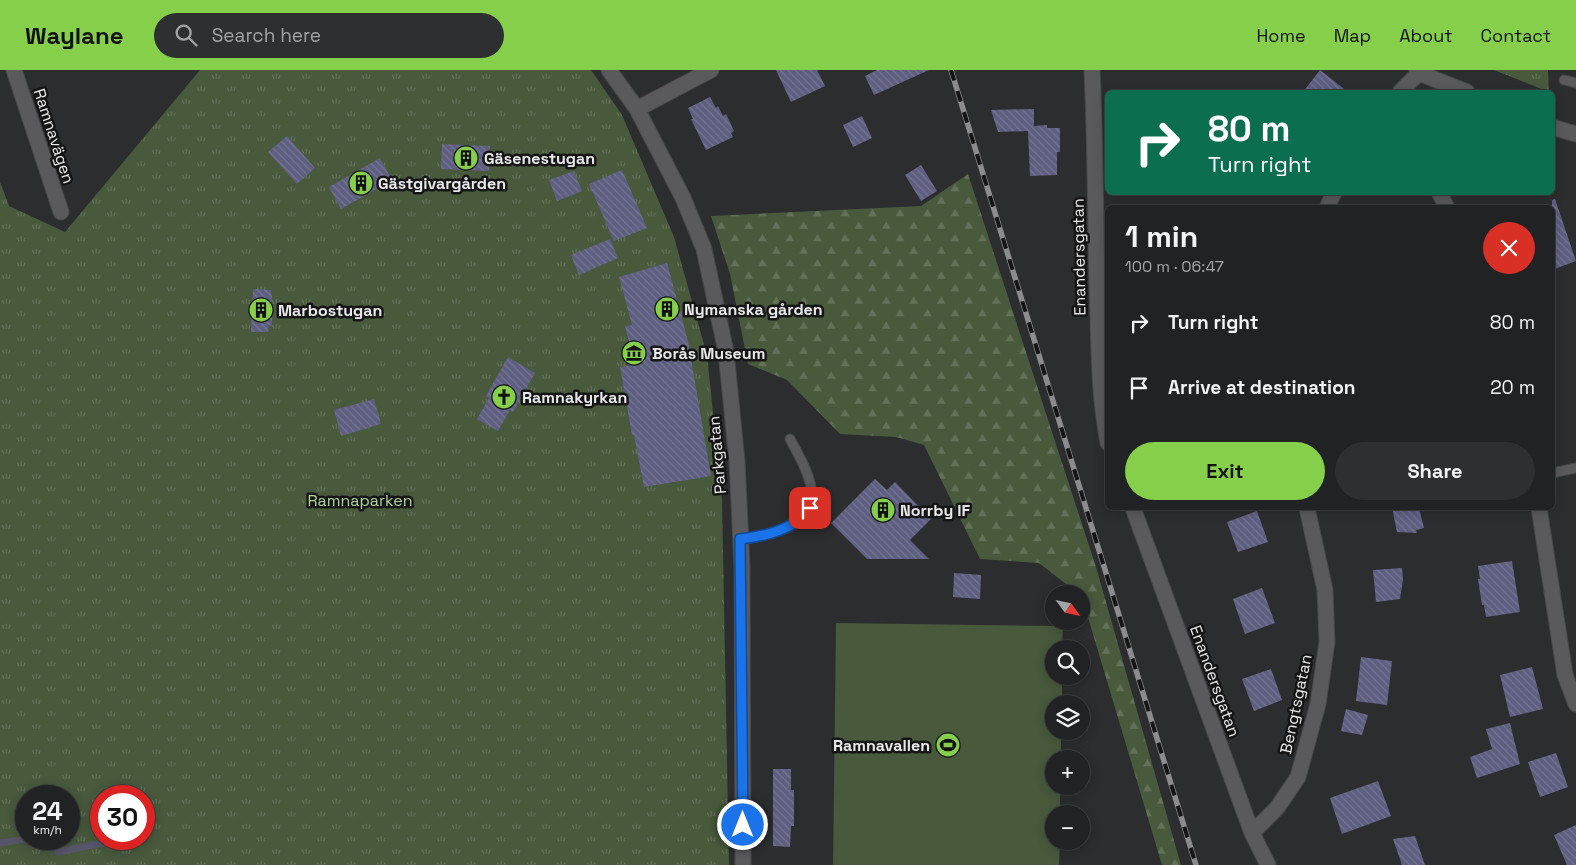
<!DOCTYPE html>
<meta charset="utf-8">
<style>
:root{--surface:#212223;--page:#2d2f30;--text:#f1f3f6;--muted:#a2a4a6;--line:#3e3f41;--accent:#86cf4b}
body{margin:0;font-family:"Space Grotesk",sans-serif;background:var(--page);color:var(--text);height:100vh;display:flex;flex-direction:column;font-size:19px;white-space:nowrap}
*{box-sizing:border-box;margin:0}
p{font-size:16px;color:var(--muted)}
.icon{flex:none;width:28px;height:28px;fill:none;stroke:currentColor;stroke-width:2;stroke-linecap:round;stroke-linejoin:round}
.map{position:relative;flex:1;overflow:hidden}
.sheet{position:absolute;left:1105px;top:135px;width:450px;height:305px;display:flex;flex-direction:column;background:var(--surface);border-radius:8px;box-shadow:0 2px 12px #0003,0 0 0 1px var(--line)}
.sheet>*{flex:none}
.top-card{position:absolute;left:1105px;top:20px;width:450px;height:105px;border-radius:8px;box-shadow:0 2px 12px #0003,0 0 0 1px var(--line);background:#0b6e4f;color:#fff;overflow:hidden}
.needle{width:32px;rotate:123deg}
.fabs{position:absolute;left:1045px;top:515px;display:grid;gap:10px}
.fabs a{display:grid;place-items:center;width:45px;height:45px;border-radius:50%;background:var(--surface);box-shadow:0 2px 12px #0003,0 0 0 1px var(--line);font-size:25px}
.speed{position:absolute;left:15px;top:715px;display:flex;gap:10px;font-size:25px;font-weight:700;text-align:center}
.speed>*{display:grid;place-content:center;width:65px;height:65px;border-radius:50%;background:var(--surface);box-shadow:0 2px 12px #0003,0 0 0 1px var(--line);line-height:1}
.speed small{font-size:12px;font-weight:400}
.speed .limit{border:8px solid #d22;background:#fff;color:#111}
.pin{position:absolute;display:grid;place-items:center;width:42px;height:42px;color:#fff;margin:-21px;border-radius:10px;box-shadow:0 2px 8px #0006}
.me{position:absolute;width:55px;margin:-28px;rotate:0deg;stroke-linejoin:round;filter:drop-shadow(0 0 4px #0008)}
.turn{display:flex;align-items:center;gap:18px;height:105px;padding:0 20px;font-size:22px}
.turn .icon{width:65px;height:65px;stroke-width:2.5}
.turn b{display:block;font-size:35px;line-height:42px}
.round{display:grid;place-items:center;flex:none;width:52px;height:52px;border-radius:26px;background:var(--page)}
.summary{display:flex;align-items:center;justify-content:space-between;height:85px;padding:0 20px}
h1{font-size:30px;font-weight:700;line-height:38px}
.primary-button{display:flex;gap:10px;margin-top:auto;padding:10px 20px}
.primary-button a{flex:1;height:58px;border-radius:30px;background:var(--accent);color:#111;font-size:20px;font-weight:700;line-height:58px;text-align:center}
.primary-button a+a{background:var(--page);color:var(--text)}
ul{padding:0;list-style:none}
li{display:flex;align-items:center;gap:15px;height:65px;padding:0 20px}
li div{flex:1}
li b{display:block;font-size:19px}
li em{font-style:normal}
header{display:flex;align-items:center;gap:30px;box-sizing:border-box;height:70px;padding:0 25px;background:var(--accent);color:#111}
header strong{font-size:24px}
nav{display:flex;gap:28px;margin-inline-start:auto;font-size:18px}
.search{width:350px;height:45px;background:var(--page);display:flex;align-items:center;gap:12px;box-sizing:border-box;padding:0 18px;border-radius:28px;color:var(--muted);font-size:19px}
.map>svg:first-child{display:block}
.forest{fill:url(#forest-firs)}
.park{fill:url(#park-tufts);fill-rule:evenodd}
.pitch{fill:#48593c}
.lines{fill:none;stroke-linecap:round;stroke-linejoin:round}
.stream{stroke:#57556a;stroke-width:7}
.building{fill:url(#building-back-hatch)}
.lane-casing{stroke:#48484a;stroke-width:11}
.street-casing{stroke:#48484a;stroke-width:17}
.lane{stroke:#5a5a5d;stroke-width:9}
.street{stroke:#5a5a5d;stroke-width:15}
.rail-casing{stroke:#8c8c8e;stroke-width:5.5}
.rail{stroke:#151516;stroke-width:4;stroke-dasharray:11;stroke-linecap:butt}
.route-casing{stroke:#114b97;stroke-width:12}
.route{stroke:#1a73e8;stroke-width:9}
.labels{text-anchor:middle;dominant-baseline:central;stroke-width:5;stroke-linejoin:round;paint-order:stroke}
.street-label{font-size:16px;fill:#e9e9eb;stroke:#151516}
.poi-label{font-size:16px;font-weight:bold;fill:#e9e9eb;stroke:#151516;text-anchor:start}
.park-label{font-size:16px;fill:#b2d49b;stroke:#151516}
</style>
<header>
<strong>Waylane</strong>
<div class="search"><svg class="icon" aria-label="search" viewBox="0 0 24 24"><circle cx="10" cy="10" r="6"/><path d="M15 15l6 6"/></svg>Search here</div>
<nav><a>Home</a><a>Map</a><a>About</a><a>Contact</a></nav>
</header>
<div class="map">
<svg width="1576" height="795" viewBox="0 0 1576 795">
<defs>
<pattern id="forest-firs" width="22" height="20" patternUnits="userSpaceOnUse" patternTransform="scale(1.25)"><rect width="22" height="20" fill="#48593c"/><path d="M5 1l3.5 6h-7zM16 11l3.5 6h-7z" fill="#627158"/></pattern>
<pattern id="park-tufts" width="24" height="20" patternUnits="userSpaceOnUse" patternTransform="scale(1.25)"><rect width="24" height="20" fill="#48593c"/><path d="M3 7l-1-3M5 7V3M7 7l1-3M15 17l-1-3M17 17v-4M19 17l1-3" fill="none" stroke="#627158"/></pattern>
<pattern id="building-back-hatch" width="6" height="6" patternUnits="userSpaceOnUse" patternTransform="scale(1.25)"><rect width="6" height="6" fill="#5e5e81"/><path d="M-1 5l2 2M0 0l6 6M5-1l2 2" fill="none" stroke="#757593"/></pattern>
</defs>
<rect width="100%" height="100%" fill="#2c2d2f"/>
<path class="forest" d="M 968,104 L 1096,497 L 1181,795 L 1162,795 L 1081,524 L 1079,524 L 1039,493 L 980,489 L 924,375 L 896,367 L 840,364 L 787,310 L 748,294 L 730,204 L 711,146 L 921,136 Z"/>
<path class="park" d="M 200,0 L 591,0 L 622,45 L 674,167 L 707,285 L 722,429 L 729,795 L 0,795 L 0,112 L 9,136 L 65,162 ZM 26,726 L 69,726 L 69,769 L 26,769 ZM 101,726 L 144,726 L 144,769 L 101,769 Z
M 1494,0 L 1548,0 L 1549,22 Z"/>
<path class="pitch" d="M 836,553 L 1063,556 L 1062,579 L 1054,579 L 1054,606 L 1062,606 L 1062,634 L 1054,634 L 1054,661 L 1061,661 L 1061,689 L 1054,689 L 1054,716 L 1060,716 L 1060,744 L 1054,744 L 1054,771 L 1060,771 L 1059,795 L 833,795 Z"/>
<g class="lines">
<path class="stream" d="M 58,769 L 58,782 L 113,771
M 0,773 L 26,769"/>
</g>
<path class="building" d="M 776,0 L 817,0 L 825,16 L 791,32 Z
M 877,0 L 929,0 L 874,25 L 865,6 Z
M 1320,0 L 1348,22 L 1303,22 Z
M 710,27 L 716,38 L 718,36 L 723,46 L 726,44 L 734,61 L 731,63 L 733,67 L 706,80 L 691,49 L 693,49 L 688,38 Z
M 1034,39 L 1034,56 L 1047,55 L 1047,58 L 1060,58 L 1060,82 L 1057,82 L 1057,105 L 1030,106 L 1028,61 L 998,62 L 991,40 Z
M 862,46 L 872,68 L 853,77 L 843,55 Z
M 287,66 L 315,98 L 297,114 L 268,82 Z
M 442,74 L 490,76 L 489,101 L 441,99 Z
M 380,88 L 392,110 L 341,139 L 329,117 Z
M 921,95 L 937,121 L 921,131 L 905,105 Z
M 622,100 L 647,158 L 614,171 L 589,114 Z
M 574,101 L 582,121 L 557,131 L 549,110 Z
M 1555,129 L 1576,191 L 1552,200 L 1552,130 Z
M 610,169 L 618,188 L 579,205 L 571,185 Z
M 667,193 L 688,271 L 711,406 L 644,417 L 634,365 L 632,365 L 620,297 L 628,296 L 625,276 L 630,275 L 625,256 L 632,255 L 619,207 Z
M 253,219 L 271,220 L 271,224 L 272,224 L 272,256 L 269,255 L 268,262 L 251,262 Z
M 508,287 L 535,303 L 513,342 L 510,340 L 498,361 L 477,349 L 489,328 L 486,326 Z
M 374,329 L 381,354 L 341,366 L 334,340 Z
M 875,409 L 887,420 L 895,412 L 931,449 L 910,470 L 929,489 L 867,489 L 831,453 Z
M 1392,438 L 1419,438 L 1424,458 L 1416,460 L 1417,463 L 1397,462 Z
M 1257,441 L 1268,472 L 1238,482 L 1227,452 Z
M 1512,491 L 1520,542 L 1486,547 L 1484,535 L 1482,535 L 1478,509 L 1480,509 L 1478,496 Z
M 1402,498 L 1403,509 L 1400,529 L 1376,532 L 1373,500 Z
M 954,503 L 981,505 L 980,529 L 953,527 Z
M 1262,518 L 1275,553 L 1245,564 L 1233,529 Z
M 1361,587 L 1392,591 L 1387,635 L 1356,631 Z
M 1532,597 L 1543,639 L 1510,647 L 1500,605 Z
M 1271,599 L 1282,630 L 1254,641 L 1242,609 Z
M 1346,639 L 1368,645 L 1362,665 L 1341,661 Z
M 1510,653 L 1520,694 L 1477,708 L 1470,687 L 1492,679 L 1486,659 Z
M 1556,683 L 1568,717 L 1540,727 L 1528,692 Z
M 773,699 L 791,699 L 791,720 L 794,720 L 794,756 L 791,756 L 790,777 L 773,776 Z
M 1378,711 L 1391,746 L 1342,764 L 1330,728 Z
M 1576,755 L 1576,795 L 1567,795 L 1554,765 Z
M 1415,766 L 1425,795 L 1402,795 L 1393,769 Z"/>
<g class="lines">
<defs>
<path id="lane" d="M 1564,10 L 1576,13
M 1552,403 L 1576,398
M 741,469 C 763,467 813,457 812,427 C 812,407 799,386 790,369"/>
<path id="street" d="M 14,0 L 61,142
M 609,0 L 637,39 L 683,128 L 704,179 L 726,282 L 737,391 L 742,497 L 743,795
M 1092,0 C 1096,82 1095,165 1098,247 C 1099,289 1100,331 1108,373
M 1417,0 L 1419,3 L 1467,22
M 1400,22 L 1419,3
M 637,39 L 711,0
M 1552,57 L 1576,64
M 1439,122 L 1447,138
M 1327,138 L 1334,122
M 1133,438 L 1252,763 L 1268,795
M 1539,438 L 1565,605 L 1576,634
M 1252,763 L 1277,738 L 1298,707 L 1318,634 L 1327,572 L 1325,520 L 1307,438"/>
</defs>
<use href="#lane" class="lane-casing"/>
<use href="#street" class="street-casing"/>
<use href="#lane" class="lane"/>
<use href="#street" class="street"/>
<defs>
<path id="rail" d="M 951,0 L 1196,795"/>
</defs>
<use href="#rail" class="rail-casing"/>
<use href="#rail" class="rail"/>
</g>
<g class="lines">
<defs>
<path id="route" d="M 743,755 L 740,469 C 766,466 794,460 810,438"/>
</defs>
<use href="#route" class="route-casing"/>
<use href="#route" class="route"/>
</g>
<defs>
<symbol id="building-disc" viewBox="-11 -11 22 22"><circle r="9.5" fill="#86cf4b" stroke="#151516"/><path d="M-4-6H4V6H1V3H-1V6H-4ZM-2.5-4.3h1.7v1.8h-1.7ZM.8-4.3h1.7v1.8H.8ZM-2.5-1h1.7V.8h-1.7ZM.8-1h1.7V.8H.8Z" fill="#111"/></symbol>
<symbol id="museum-disc" viewBox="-11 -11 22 22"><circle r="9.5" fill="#86cf4b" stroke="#151516"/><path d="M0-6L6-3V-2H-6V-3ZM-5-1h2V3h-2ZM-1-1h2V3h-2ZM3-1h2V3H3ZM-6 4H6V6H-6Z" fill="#111"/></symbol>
<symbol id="church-disc" viewBox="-11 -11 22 22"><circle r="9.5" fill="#86cf4b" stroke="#151516"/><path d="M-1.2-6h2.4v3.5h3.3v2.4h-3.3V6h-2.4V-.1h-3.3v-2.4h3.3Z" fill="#111"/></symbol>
<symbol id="stadium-disc" viewBox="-11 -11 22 22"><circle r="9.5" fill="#86cf4b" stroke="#151516"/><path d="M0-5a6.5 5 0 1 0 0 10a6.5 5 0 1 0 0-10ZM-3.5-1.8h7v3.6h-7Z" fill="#111"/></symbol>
</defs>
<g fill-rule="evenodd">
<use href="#building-disc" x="452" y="74" width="28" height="28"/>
<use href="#building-disc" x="347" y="99" width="28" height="28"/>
<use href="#building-disc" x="653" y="225" width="28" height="28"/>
<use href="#building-disc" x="247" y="226" width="28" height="28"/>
<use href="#museum-disc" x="620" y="269" width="28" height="28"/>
<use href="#church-disc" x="490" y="313" width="28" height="28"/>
<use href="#building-disc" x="869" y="426" width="28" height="28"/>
<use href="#stadium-disc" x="934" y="661" width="28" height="28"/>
</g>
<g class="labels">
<g class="street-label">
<text transform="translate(54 66) rotate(72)">Ramnavägen</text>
<text transform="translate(1079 187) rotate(-91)">Enandersgatan</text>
<text transform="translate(717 385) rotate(-95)">Parkgatan</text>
<text transform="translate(1215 611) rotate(70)">Enandersgatan</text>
<text transform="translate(1296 634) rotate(-78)">Bengtsgatan</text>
</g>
<g class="poi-label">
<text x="484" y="88">Gäsenestugan</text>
<text x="378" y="113">Gästgivargården</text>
<text x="684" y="239">Nymanska gården</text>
<text x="278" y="240">Marbostugan</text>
<text x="652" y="283">Borås Museum</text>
<text x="522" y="327">Ramnakyrkan</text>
<text x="900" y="440">Norrby IF</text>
<text x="930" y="675" text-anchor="end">Ramnavallen</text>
</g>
<g class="park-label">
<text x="360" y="430">Ramnaparken</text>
</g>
</g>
</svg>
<div class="fabs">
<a><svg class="needle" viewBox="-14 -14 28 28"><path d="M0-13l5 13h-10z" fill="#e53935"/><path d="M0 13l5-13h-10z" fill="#a2a4a6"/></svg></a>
<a><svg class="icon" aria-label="search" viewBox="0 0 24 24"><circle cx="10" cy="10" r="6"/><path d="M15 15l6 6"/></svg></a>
<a><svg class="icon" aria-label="layers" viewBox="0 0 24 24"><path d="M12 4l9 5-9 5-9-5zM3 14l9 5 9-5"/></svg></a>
<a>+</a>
<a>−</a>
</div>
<div class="speed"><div>24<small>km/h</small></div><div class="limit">30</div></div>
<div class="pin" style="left:810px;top:438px;background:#d93025"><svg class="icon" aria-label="arrive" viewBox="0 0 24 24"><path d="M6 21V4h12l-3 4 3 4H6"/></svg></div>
<svg class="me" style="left:743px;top:755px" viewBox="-20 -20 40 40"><circle r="17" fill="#1a73e8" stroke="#fff" stroke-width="3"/><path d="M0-11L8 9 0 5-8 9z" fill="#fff"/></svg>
<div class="top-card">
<div class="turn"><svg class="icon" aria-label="right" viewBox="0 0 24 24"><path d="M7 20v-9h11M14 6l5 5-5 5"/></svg><div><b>80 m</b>Turn right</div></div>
</div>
<section class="sheet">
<div class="summary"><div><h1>1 min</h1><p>100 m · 06:47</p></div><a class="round" style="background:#d93025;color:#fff"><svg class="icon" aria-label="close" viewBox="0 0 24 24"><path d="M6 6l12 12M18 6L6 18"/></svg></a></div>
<ul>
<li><svg class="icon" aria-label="right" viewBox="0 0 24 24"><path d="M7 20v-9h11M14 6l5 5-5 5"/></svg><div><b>Turn right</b></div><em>80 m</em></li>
<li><svg class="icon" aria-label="arrive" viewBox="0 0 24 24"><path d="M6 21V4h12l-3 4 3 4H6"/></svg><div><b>Arrive at destination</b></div><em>20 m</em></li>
</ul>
<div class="primary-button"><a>Exit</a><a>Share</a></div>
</section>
</div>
